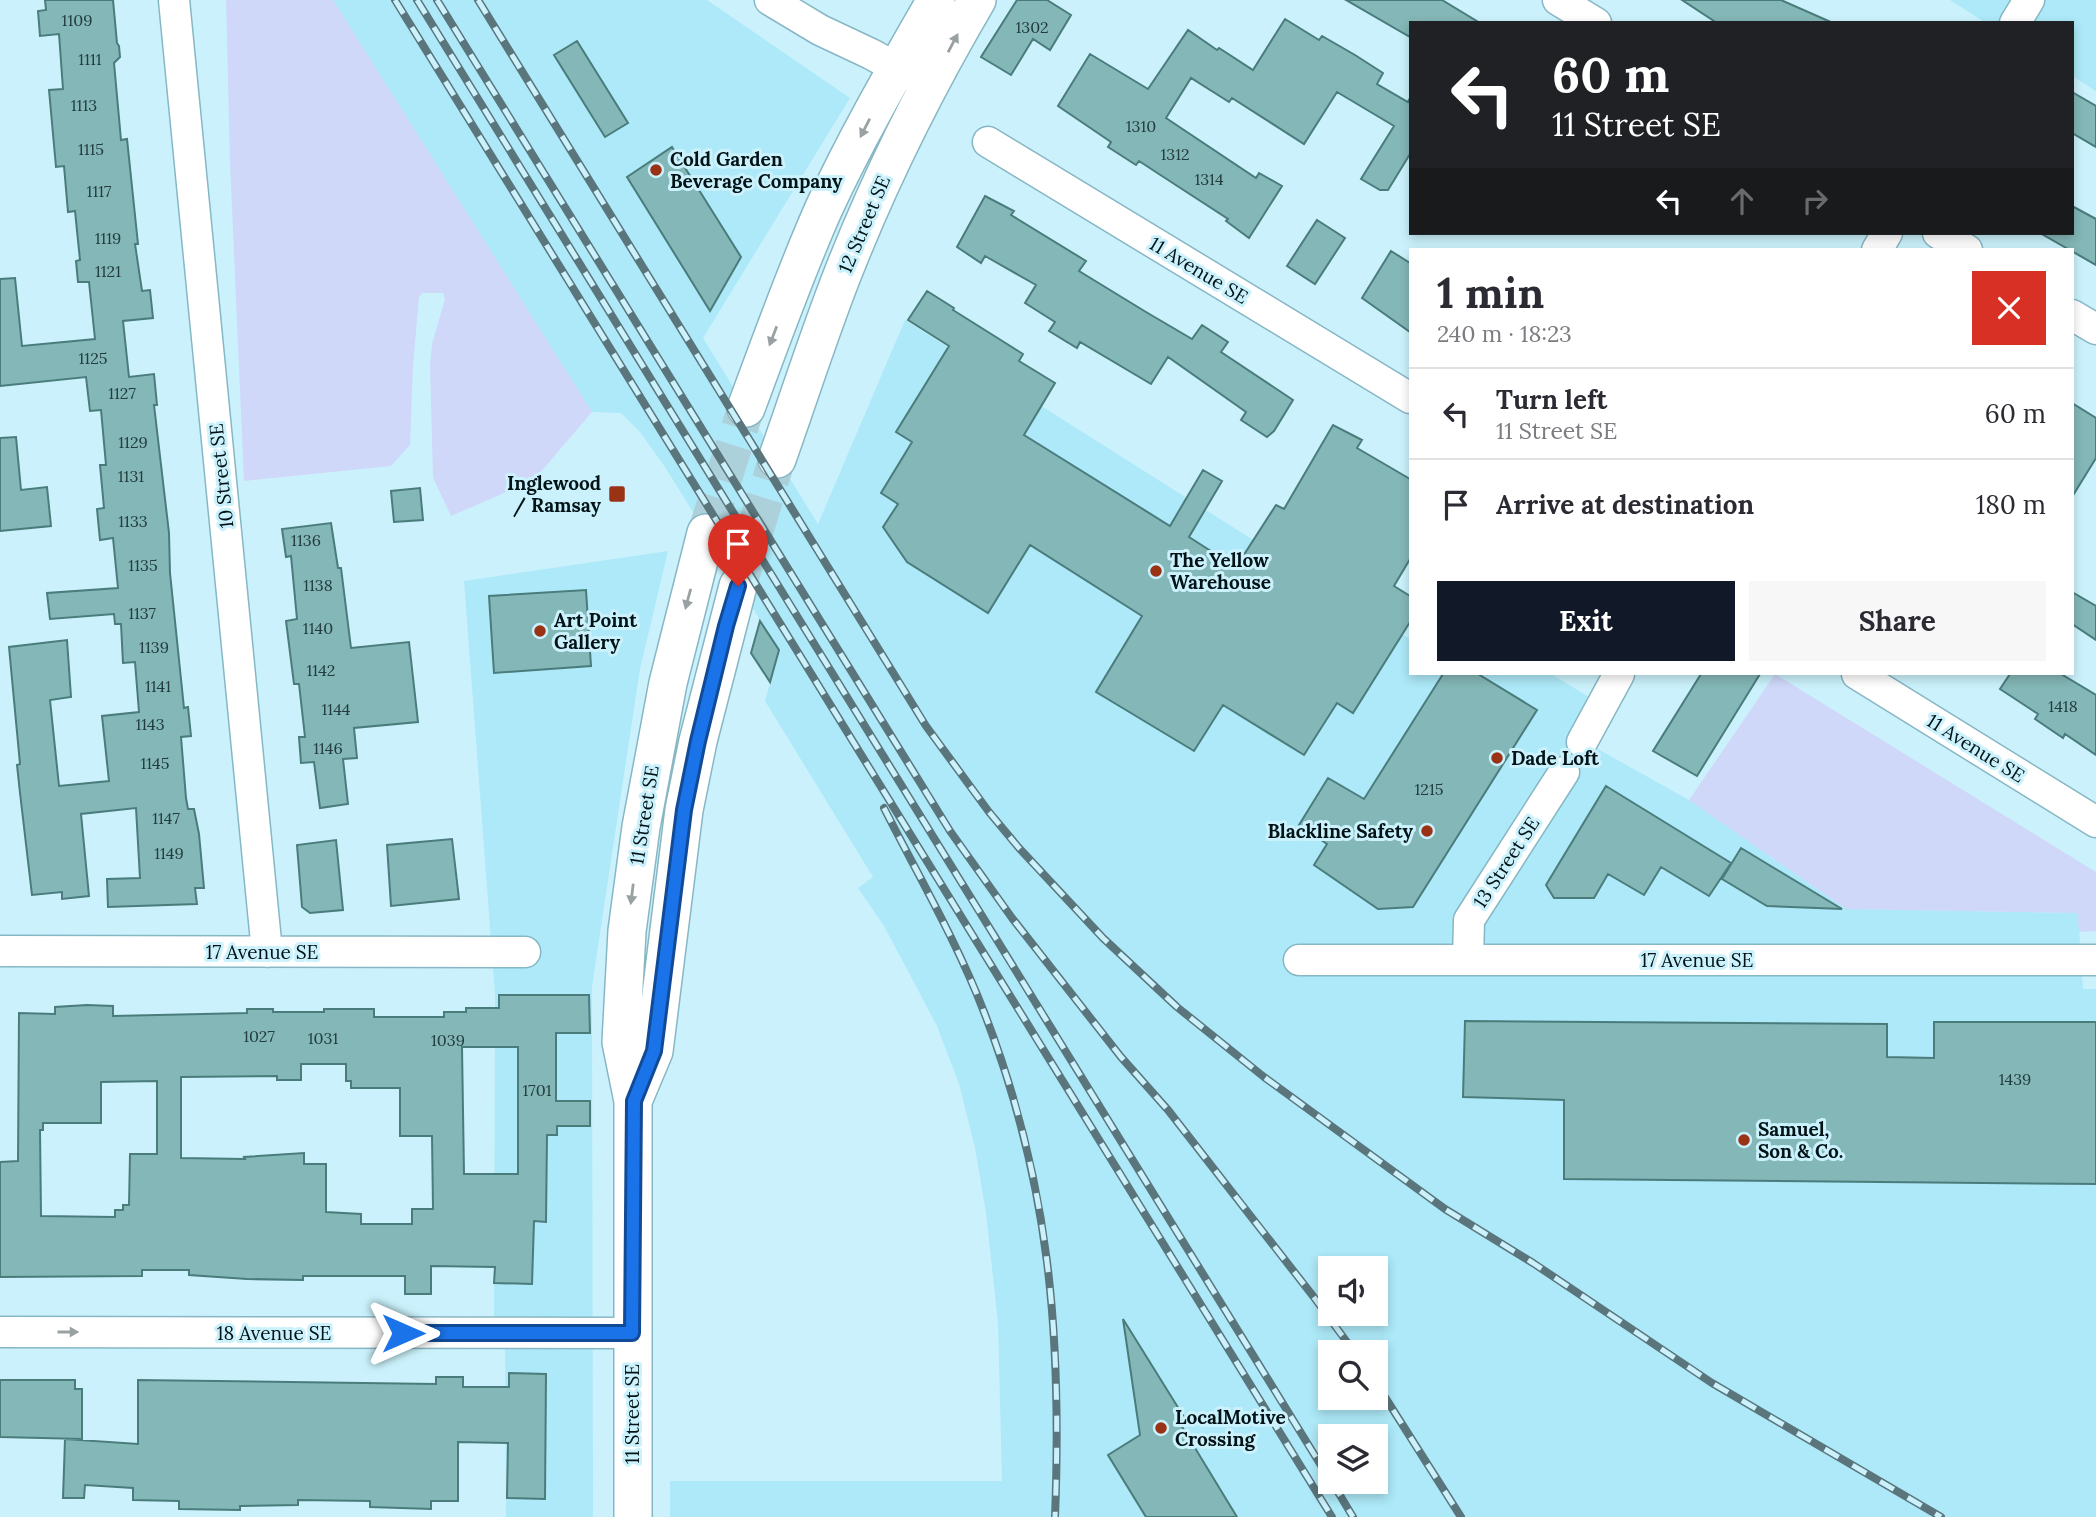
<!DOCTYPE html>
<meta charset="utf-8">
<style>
:root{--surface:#fff;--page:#f7f7f7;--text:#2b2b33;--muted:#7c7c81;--line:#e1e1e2;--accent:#111827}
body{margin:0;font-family:Lora,serif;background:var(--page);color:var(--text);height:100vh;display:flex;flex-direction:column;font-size:26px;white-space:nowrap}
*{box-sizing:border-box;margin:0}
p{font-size:23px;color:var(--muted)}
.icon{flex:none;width:38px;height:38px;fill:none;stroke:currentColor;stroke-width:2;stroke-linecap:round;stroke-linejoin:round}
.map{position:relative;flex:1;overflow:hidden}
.sheet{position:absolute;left:1409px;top:248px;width:665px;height:427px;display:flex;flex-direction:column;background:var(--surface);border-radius:0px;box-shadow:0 4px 10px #0003}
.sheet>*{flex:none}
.hud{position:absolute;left:1409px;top:21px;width:665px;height:214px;border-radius:0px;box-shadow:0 4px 10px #0003;background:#202124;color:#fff;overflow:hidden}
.buttons{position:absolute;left:1318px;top:1256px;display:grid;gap:14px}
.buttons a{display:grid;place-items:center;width:70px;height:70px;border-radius:0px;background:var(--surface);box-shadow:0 4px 10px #0003;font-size:35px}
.pin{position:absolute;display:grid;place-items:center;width:60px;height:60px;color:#fff;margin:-72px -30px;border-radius:50% 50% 50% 0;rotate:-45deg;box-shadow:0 0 7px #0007}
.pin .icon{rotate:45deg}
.me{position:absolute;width:77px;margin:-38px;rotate:90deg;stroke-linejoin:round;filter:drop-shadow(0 0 5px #0008)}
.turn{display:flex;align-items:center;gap:24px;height:147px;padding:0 28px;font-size:32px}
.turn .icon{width:91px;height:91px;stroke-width:2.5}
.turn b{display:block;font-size:49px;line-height:60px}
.lanes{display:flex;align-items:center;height:66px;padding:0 28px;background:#0003;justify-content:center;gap:35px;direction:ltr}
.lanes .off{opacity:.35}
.round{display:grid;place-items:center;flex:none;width:74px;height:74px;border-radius:0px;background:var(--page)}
.summary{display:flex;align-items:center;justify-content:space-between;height:119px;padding:0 28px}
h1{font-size:42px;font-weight:800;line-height:52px}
.cta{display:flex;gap:14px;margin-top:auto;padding:14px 28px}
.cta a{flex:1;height:80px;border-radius:0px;background:var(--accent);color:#fff;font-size:28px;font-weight:800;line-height:80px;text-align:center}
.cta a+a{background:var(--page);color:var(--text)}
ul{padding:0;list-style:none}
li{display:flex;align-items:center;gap:21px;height:91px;padding:0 28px;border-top:2px solid var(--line)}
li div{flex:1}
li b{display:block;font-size:26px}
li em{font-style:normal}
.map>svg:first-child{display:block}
.built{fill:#ade9f8;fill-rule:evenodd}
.green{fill:#d0d8f9}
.building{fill:#84b7b7;stroke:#4a7c7c;stroke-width:2;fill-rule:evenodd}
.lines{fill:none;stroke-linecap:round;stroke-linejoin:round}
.tertiary-tunnel{stroke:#add1da;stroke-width:37;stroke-dasharray:37 18;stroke-linecap:butt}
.minor-casing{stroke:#87b7c4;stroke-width:33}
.tertiary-casing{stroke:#87b7c4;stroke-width:40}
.minor{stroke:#fff;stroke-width:30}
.tertiary{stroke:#fff;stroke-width:37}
.rail-casing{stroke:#5b757c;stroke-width:8}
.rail{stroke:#cbf2fc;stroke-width:5;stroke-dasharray:16;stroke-linecap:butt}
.oneway{fill:#9aa1a2}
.route-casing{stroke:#114b97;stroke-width:18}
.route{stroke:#1a73e8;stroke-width:12}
.poi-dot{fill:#9a3216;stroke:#cbf2fc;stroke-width:2.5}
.labels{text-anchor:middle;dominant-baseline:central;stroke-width:6;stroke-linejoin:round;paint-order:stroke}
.number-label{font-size:16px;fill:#223c3f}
.poi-label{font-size:19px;font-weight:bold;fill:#021317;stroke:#cbf2fc;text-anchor:start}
.street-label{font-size:19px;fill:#021317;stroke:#cbf2fc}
</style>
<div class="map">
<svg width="2096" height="1517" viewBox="0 0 2096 1517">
<rect width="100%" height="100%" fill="#cbf2fc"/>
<path class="built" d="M 333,0 L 707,0 L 850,98 L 703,338 L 818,524 L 905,320 L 1410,639 L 1410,674 L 1551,674 L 1594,700 L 1571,734 L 1689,800 L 1846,909 L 2078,913 L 2083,989 L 2096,989 L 2096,1517 L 670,1517 L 670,1481 L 1002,1481 L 998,1323 L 986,1213 L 975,1148 L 959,1084 L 937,1026 L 884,926 L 858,888 L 873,877 L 765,701 L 779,650 L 665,467 L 640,432 L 621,413 L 592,412 ZM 1330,1269 L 1376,1269 L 1376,1314 L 1330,1314 ZM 1330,1353 L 1376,1353 L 1376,1398 L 1330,1398 ZM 1330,1437 L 1376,1437 L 1376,1482 L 1330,1482 Z
M 1950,0 L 2096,0 L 2096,91 L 2072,76 L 2072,23 L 1986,23 Z
M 668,551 L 640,669 L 592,986 L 593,1517 L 506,1517 L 505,1333 L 494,1332 L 495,994 L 464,581 Z"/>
<path class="green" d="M 226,0 L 333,0 L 592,412 L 534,480 L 451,516 L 433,478 L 430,365 L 432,344 L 445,299 L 443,293 L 422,293 L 419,297 L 413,366 L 410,445 L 391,466 L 244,481 L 230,163 Z
M 1775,674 L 2096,872 L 2096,931 L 2079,932 L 2077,913 L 1846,909 L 1689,800 Z"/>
<path class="building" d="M 45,0 L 113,0 L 117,43 L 119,46 L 120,57 L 114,63 L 121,140 L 127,139 L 138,244 L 135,244 L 142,291 L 150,290 L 153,318 L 123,321 L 129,377 L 154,374 L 157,405 L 154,405 L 169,533 L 170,573 L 184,708 L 188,707 L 191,736 L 181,737 L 186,798 L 188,809 L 194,809 L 199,834 L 204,888 L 195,888 L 197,904 L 108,907 L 107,879 L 140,878 L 136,808 L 81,814 L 89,896 L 62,899 L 62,892 L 32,895 L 20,793 L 17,765 L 20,764 L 9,647 L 67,640 L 71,697 L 50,700 L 59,786 L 109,781 L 102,716 L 139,712 L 135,662 L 123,663 L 121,624 L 115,624 L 114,614 L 50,619 L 47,593 L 118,588 L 113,538 L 100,540 L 97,509 L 104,508 L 100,465 L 106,465 L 101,410 L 90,411 L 86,377 L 0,386 L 0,279 L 15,278 L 22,346 L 95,339 L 89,282 L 78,282 L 76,261 L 80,260 L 75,211 L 68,212 L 64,166 L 56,167 L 49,90 L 63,89 L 59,34 L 40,36 L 38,11 L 46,10 Z
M 1017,0 L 1047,0 L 1071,15 L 1050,50 L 1033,39 L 1011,75 L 981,57 Z
M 1346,0 L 1442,0 L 1480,23 L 1410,23 L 1410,37 Z
M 1682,0 L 1781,0 L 1833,23 L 1717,23 Z
M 1285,19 L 1319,40 L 1322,36 L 1355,55 L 1383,73 L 1377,84 L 1408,102 L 1410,98 L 1410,154 L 1388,190 L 1380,190 L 1361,179 L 1394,126 L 1337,92 L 1304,144 L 1232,98 L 1229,102 L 1191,78 L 1166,118 L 1256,178 L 1259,173 L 1282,186 L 1249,238 L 1226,221 L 1228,219 L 1165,178 L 1139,161 L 1136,165 L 1108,147 L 1111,142 L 1058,106 L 1090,54 L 1148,89 L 1188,30 L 1217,50 L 1219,48 L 1253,70 Z
M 577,41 L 628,123 L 605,137 L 554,55 Z
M 2072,92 L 2096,106 L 2096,147 L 2072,133 Z
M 672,147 L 741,257 L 710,311 L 627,177 Z
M 985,196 L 1014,211 L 1011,215 L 1086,261 L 1079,271 L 1146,312 L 1192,339 L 1202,325 L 1228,342 L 1221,352 L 1293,400 L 1274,431 L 1267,437 L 1241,420 L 1246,412 L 1168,357 L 1151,384 L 1080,342 L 1077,348 L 1049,331 L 1055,322 L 1025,303 L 1036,285 L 985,256 L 981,263 L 957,247 Z
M 2072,206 L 2096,219 L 2096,265 L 2040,233 L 2072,233 Z
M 1317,220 L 1345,238 L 1315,284 L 1287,266 Z
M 1391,251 L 1410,263 L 1410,332 L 1362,298 Z
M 927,291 L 954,308 L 953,310 L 1023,354 L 1019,361 L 1055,383 L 1024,435 L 1170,526 L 1203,470 L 1222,481 L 1189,537 L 1236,567 L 1276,505 L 1284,509 L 1333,425 L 1362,440 L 1357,448 L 1410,479 L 1410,559 L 1394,586 L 1410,596 L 1410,622 L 1353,713 L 1337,703 L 1304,755 L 1223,705 L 1194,751 L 1096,692 L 1142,616 L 1030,545 L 988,613 L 907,562 L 883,527 L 898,504 L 881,493 L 912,442 L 896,432 L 949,346 L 908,320 Z
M 2072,403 L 2096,418 L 2096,458 L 2072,497 Z
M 16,437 L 21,490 L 47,487 L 51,526 L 0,531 L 0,438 Z
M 420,488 L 423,520 L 394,522 L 391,491 Z
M 331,523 L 338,568 L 341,568 L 351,648 L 409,642 L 418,722 L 354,728 L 357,758 L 343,759 L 348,804 L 320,808 L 314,762 L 301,763 L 299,737 L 305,737 L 299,684 L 294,684 L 286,621 L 297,619 L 291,556 L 286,557 L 282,529 Z
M 586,590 L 591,666 L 494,673 L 489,596 Z
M 2072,592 L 2096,606 L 2096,640 L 2072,624 Z
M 760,621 L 779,650 L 770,682 L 751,653 Z
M 1443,674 L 1478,674 L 1537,710 L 1413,907 L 1378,909 L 1314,865 L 1327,844 L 1299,825 L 1328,778 L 1364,799 Z
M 1701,674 L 1760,674 L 1697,776 L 1653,751 Z
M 2010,674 L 2061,674 L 2096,695 L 2096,755 L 2065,734 L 2063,738 L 2035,719 L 2038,714 L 2000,689 Z
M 1606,786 L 1731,863 L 1709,896 L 1661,867 L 1644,895 L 1608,874 L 1594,898 L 1554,898 L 1546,885 Z
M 452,839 L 459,899 L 391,906 L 387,845 Z
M 336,840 L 343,910 L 310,913 L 302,907 L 297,845 Z
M 1741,848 L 1842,909 L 1767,906 L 1722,879 Z
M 499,995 L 589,995 L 590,1033 L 556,1033 L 556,1101 L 590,1101 L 590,1126 L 557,1126 L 557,1135 L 547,1135 L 546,1222 L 534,1221 L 532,1284 L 494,1283 L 495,1267 L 431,1266 L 431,1294 L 405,1294 L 405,1276 L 303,1276 L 303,1280 L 247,1279 L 189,1275 L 189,1270 L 142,1270 L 142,1276 L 0,1277 L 0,1162 L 18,1161 L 19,1013 L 55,1014 L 55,1007 L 87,1005 L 113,1006 L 113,1016 L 247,1013 L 247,1009 L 273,1009 L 273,1012 L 324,1012 L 324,1009 L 374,1009 L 374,1017 L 444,1017 L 444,1012 L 466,1012 L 466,1008 L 499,1008 ZM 462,1047 L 518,1047 L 518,1174 L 464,1174 ZM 301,1064 L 346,1064 L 346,1081 L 351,1081 L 351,1088 L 400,1088 L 400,1136 L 432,1136 L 433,1209 L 412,1209 L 412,1224 L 361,1224 L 361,1214 L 326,1212 L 326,1164 L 304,1164 L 304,1153 L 244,1157 L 245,1159 L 181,1158 L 181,1077 L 277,1076 L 277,1080 L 301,1080 ZM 157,1081 L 157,1154 L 130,1154 L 129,1205 L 123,1205 L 123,1210 L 115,1210 L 115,1217 L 41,1216 L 40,1130 L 43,1130 L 43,1123 L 101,1123 L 101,1082 Z
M 1465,1021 L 1887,1024 L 1887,1057 L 1934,1058 L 1934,1022 L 2096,1022 L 2096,1184 L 1564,1179 L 1564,1100 L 1463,1097 Z
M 1123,1319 L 1184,1417 L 1178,1420 L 1237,1517 L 1146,1517 L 1108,1455 L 1140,1435 Z
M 509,1373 L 546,1374 L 545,1499 L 507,1498 L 508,1443 L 458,1442 L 458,1501 L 431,1501 L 431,1509 L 370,1507 L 370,1501 L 298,1500 L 298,1505 L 240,1506 L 240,1510 L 179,1509 L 179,1501 L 133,1500 L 133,1488 L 85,1485 L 84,1498 L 63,1498 L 65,1439 L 138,1444 L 138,1380 L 436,1384 L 436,1377 L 463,1377 L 463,1387 L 509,1387 Z
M 0,1380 L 75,1380 L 75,1389 L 82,1389 L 82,1439 L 0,1437 Z"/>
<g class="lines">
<path class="tertiary-tunnel" d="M 706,533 L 746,408
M 738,586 L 777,459"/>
<defs>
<path id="minor" d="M 174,0 L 267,952
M 770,0 L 820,30 L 871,54 L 915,78
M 1558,0 L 1596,23
M 2015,23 L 2029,0
M 988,142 L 1410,398
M 1938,233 L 1967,250
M 1877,250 L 1887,233
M 2072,315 L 2096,329
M 1857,674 L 2096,822
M 1582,742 L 1619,674
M 0,951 L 525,952
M 1299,960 L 2096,960
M 1468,960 L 1469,920 L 1564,772
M 0,1332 L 632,1333"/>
<path id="tertiary" d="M 746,408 C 771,341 795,273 824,208 C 857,136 897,68 936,0
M 777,459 C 799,397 819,334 843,273 C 880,179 926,87 977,0
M 633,1101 L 654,1051 L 684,810 L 698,741 L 738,586
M 633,1517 L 633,1101 L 621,1042 L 627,931 L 641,827 L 668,683 L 706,533"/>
</defs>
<use href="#minor" class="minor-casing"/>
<use href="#tertiary" class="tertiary-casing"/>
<use href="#minor" class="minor"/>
<use href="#tertiary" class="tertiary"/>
<defs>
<path id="rail" d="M 395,0 L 1332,1517
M 417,0 L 1330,1480
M 437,0 L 950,831 L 1012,918 L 1121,1057 L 1168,1110 L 1313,1296 L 1355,1353
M 478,0 L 926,726 L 989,812 L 1019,848 L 1103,938 L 1177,1007 L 1264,1077 L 1445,1209 L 1533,1263 L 1712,1383 L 1941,1517
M 884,808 C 918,875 957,942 984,1012 C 1050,1182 1062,1337 1055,1517
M 1376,1383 L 1461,1517
M 1332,1482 L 1353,1517"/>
</defs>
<use href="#rail" class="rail-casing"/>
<use href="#rail" class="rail"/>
</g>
<defs><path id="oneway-solid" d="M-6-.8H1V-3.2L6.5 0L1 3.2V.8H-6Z" transform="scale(1.75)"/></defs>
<g class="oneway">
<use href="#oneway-solid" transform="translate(953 43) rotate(-62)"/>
<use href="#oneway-solid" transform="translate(865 128) rotate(117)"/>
<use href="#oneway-solid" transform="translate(773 336) rotate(111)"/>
<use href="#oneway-solid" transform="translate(688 599) rotate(105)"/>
<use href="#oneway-solid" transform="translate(632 894) rotate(97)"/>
<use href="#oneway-solid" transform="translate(68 1332)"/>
</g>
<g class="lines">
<defs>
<path id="route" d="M 403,1333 L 632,1333 L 634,1101 L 654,1051 L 684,810 L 698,741 L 726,626 L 738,586"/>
</defs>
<use href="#route" class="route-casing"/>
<use href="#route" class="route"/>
</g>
<g class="poi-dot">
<circle cx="656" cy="170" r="7"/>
<rect x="608" y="485" width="18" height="18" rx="3.5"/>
<circle cx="1156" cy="571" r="7"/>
<circle cx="540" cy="631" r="7"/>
<circle cx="1497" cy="758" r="7"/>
<circle cx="1427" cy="831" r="7"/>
<circle cx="1744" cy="1140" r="7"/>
<circle cx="1161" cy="1428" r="7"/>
</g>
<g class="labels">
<g class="number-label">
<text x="77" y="20">1109</text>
<text x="1032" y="27">1302</text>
<text x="90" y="59">1111</text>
<text x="84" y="105">1113</text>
<text x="1141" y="126">1310</text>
<text x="91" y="149">1115</text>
<text x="1175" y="154">1312</text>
<text x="1209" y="179">1314</text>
<text x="99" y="191">1117</text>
<text x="108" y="238">1119</text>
<text x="108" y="271">1121</text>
<text x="93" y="358">1125</text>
<text x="122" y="393">1127</text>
<text x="133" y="442">1129</text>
<text x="131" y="476">1131</text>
<text x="133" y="521">1133</text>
<text x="306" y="540">1136</text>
<text x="143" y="565">1135</text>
<text x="318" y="585">1138</text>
<text x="142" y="613">1137</text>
<text x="318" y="628">1140</text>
<text x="154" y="647">1139</text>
<text x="321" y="670">1142</text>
<text x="158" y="686">1141</text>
<text x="2063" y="706">1418</text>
<text x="336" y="709">1144</text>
<text x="150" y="724">1143</text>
<text x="328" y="748">1146</text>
<text x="155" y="763">1145</text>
<text x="1429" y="789">1215</text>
<text x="166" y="818">1147</text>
<text x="169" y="853">1149</text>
<text x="259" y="1036">1027</text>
<text x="323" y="1038">1031</text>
<text x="448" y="1040">1039</text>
<text x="2015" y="1079">1439</text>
<text x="537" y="1090">1701</text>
</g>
<g class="poi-label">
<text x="670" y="159">Cold Garden<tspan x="670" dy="22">Beverage Company</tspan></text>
<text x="601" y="483" text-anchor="end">Inglewood<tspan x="601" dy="22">/ Ramsay</tspan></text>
<text x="1170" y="560">The Yellow<tspan x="1170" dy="22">Warehouse</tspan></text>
<text x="554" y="620">Art Point<tspan x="554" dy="22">Gallery</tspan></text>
<text x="1511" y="758">Dade Loft</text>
<text x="1413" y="831" text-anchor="end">Blackline Safety</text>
<text x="1758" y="1129">Samuel,<tspan x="1758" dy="22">Son &amp; Co.</tspan></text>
<text x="1175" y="1417">LocalMotive<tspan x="1175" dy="22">Crossing</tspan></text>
</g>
<g class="street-label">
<text transform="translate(864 224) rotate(-67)">12 Street SE</text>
<text transform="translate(1199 270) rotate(31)">11 Avenue SE</text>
<text transform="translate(221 476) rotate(-96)">10 Street SE</text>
<text transform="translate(1976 748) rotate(32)">11 Avenue SE</text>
<text transform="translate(644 815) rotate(-81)">11 Street SE</text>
<text transform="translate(1506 862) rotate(-57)">13 Street SE</text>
<text x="262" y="952">17 Avenue SE</text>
<text x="1697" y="960">17 Avenue SE</text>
<text x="274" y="1333">18 Avenue SE</text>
<text transform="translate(632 1414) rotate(-90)">11 Street SE</text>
</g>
</g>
</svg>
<div class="buttons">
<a><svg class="icon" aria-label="sound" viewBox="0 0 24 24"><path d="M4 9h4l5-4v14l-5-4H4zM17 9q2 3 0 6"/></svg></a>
<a><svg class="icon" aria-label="search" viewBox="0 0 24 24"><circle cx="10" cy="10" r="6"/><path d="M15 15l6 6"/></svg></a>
<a><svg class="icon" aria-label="layers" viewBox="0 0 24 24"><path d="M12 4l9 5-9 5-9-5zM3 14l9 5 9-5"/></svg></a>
</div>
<div class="pin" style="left:738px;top:586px;background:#d93025"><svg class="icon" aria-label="arrive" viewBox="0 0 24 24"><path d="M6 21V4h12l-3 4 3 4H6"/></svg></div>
<svg class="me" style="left:403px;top:1333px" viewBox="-20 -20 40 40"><path d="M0-17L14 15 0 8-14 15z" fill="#1a73e8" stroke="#fff" stroke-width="4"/></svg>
<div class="hud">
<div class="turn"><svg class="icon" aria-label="left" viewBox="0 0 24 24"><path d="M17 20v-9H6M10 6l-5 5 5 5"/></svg><div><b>60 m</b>11 Street SE</div></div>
<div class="lanes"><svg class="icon" aria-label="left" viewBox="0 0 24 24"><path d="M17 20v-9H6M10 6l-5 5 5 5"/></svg><svg class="icon off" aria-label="ahead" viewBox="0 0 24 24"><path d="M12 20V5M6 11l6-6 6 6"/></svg><svg class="icon off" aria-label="right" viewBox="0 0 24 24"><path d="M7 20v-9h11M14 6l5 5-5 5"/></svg></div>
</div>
<section class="sheet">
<div class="summary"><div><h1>1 min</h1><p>240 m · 18:23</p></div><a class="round" style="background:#d93025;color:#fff"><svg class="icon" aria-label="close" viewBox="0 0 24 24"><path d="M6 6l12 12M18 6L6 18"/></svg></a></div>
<ul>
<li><svg class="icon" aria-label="left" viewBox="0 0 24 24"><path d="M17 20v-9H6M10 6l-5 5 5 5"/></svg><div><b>Turn left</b><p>11 Street SE</p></div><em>60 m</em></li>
<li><svg class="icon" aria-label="arrive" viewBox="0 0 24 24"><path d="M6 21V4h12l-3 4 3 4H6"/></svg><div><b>Arrive at destination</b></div><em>180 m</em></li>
</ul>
<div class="cta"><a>Exit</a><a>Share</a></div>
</section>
</div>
